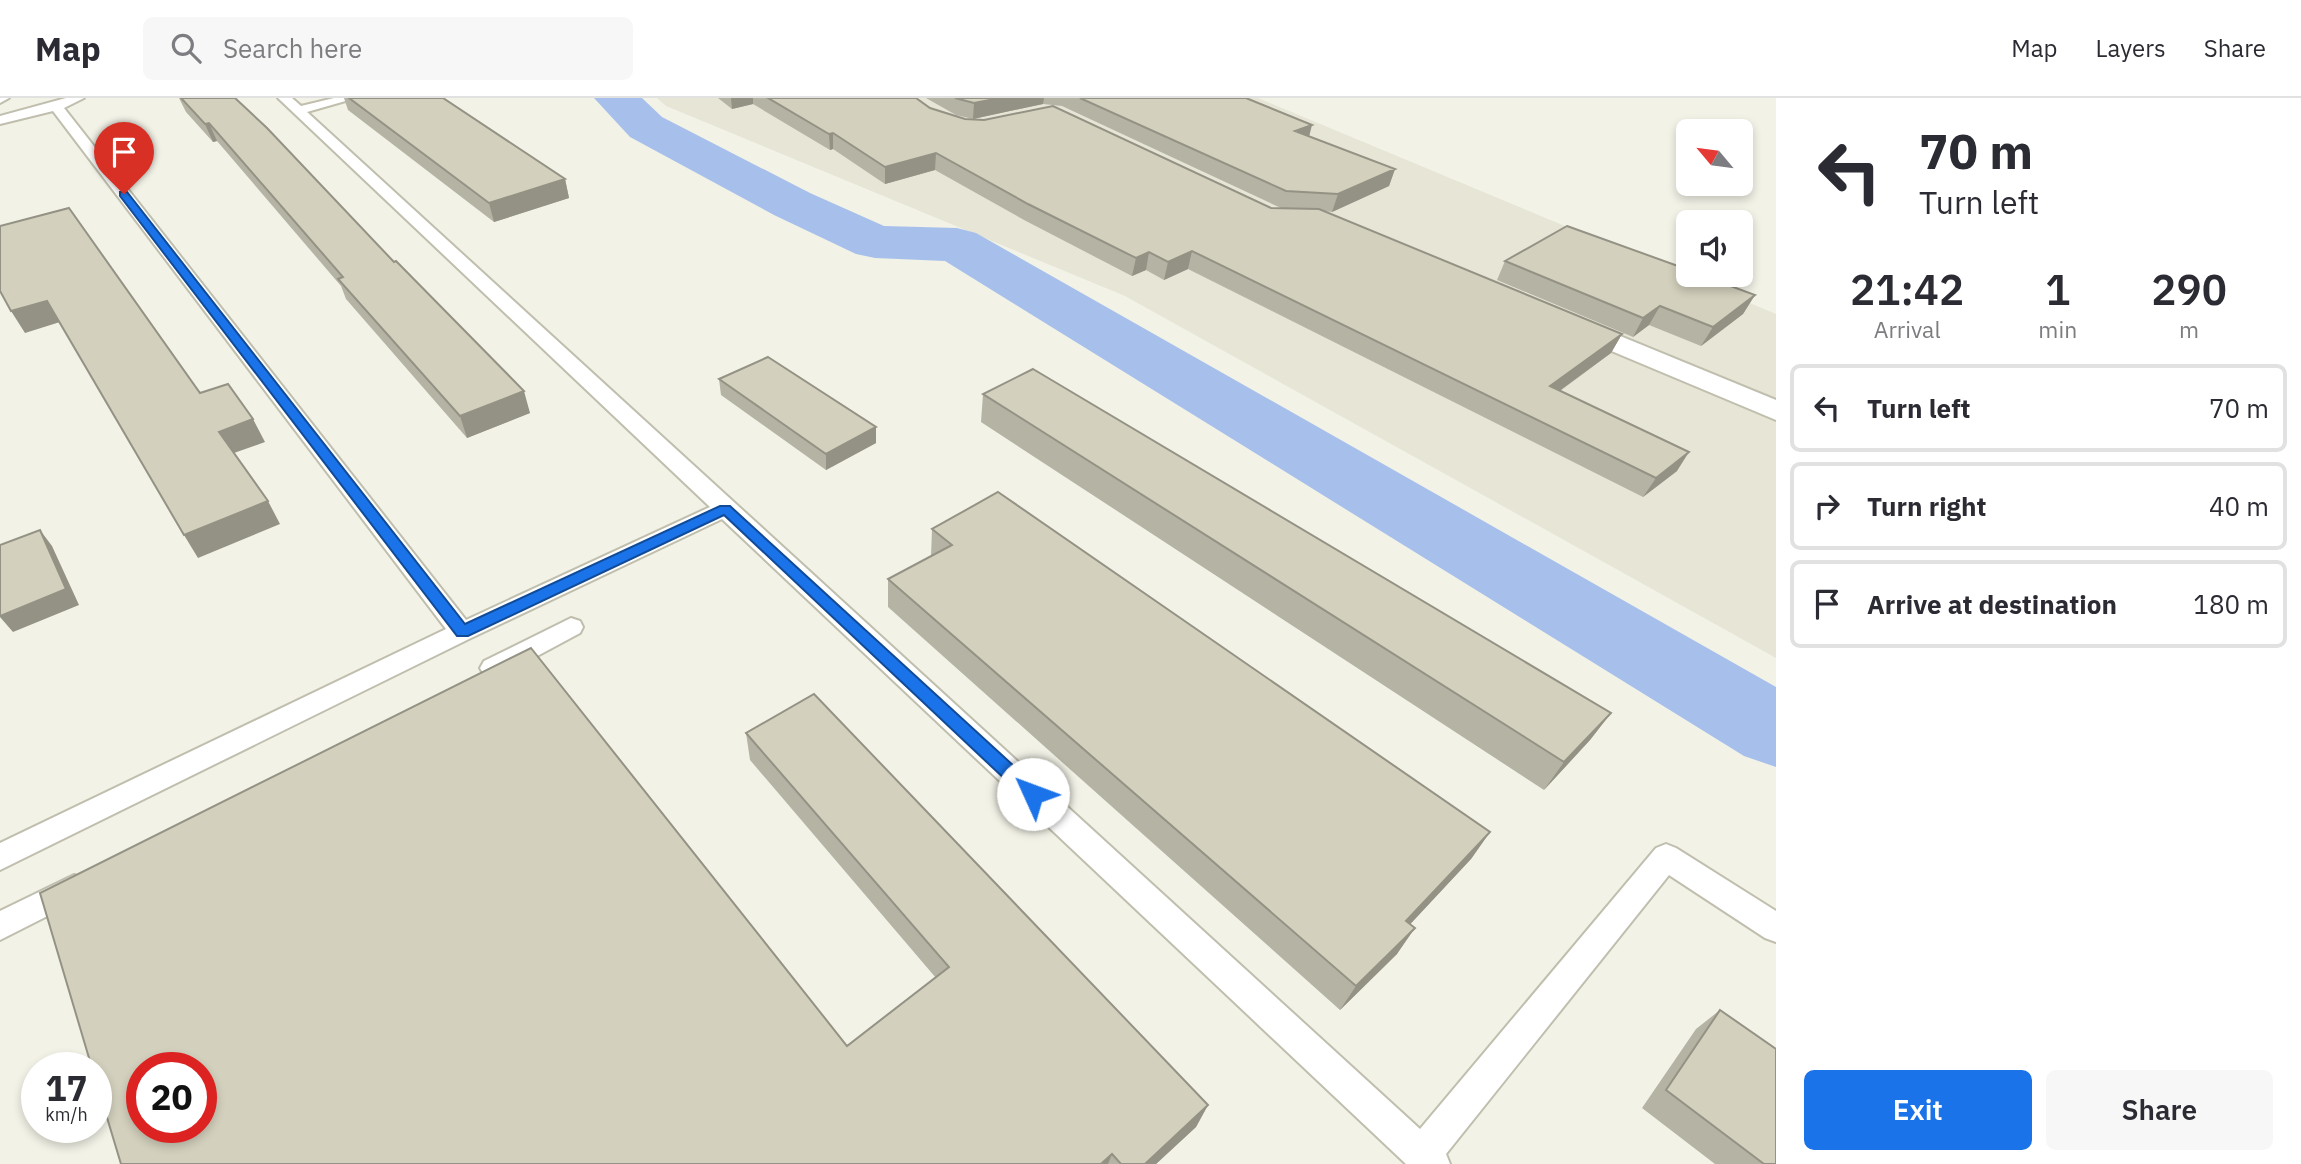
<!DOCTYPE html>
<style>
:root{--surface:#fff;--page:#f7f7f7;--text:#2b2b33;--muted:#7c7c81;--line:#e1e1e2;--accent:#1a73e8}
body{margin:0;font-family:"IBM Plex Sans",sans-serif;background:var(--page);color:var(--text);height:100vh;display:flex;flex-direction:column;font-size:26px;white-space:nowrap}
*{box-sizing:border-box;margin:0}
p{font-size:23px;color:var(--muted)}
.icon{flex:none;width:38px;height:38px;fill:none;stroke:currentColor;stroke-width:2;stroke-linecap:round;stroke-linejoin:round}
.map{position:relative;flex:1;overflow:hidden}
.details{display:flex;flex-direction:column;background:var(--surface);width:525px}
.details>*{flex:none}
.hud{background:#fff;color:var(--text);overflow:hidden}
.needle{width:46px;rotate:299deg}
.buttons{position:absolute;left:1676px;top:21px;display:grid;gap:14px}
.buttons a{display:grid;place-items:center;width:77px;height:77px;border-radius:10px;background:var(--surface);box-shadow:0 4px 10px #0003;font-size:35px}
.speed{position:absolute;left:21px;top:954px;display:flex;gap:14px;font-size:35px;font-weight:700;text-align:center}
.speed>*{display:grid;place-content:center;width:91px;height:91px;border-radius:50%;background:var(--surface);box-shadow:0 4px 10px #0003;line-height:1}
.speed small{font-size:18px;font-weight:400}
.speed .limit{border:10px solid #d22;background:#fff;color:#111}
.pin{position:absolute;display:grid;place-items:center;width:60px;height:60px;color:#fff;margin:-72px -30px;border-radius:50% 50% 50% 0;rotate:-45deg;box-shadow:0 0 7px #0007}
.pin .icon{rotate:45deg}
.me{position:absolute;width:77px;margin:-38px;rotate:313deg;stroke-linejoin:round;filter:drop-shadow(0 0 5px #0008)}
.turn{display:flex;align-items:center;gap:24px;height:147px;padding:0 28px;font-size:32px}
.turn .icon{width:91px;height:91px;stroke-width:2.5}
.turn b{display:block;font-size:49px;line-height:60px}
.eta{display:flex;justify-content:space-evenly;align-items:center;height:119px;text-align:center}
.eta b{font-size:42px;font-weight:600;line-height:49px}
.action{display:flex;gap:14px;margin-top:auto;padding:14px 28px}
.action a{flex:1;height:80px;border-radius:10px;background:var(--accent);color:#fff;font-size:28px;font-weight:600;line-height:80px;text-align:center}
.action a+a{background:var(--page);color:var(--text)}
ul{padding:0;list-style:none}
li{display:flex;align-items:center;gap:21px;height:88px;margin:0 14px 10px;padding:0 14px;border:4px solid var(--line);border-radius:10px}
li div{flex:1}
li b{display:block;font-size:26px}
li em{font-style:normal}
header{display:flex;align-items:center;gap:42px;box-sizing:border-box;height:98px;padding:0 35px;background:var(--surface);border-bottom:2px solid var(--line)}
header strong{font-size:33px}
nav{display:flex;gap:38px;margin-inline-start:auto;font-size:24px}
.search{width:490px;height:63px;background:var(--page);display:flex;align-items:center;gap:18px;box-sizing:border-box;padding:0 24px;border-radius:10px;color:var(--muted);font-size:26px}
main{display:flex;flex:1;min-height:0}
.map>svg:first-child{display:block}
.residential{fill:#e6e5d6}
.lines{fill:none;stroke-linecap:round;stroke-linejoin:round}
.river{fill:#a7c0eb;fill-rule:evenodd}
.service-casing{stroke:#c0bead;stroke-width:4}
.minor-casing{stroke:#c0bead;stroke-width:4}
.service{fill:#fff;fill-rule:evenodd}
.minor{fill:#fff;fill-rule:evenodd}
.wall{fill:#b5b3a3}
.shaded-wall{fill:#949284}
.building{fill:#d3d0bd;stroke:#949284;stroke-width:2;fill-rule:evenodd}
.route{fill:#1a73e8;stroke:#114b97;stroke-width:2}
</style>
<header>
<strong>Map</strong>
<div class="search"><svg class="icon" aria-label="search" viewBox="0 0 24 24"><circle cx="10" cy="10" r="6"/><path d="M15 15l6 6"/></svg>Search here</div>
<nav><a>Map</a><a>Layers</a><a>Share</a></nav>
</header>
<main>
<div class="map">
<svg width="1776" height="1066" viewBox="0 0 1776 1066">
<rect width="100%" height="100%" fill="#f2f2e7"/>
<path class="residential" d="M 657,0 L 1258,0 L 1776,216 L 1776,560 L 1125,198 L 666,8 Z"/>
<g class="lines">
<path class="river" d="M 594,0 L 642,0 L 662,19 L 810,95 L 884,128 L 957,130 L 976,135 L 1776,589 L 1776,669 L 1744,658 L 945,163 L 875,160 L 856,156 L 774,117 L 630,39 Z"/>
<defs>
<path id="service" d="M 0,0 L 9,0 L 0,5 Z
M 66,0 L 84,0 L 64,10 L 466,522 L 710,409 L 278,0 L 292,0 L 301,8 L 334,0 L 356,0 L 307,14 L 1420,1031 L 1656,750 L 1666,746 L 1676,750 L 1776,813 L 1776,844 L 1765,840 L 1669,777 L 1446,1056 L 1450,1066 L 1406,1066 L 722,421 L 471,540 L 0,772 L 0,745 L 446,531 L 53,13 L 0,26 L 0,18 Z
M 571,520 L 580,523 L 583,529 L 580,535 L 502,577 L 493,579 L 484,577 L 480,570 L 484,563 Z
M 74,777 L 85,781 L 89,790 L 85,799 L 0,842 L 0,813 Z"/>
<path id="minor" d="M 1569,217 L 1776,302 L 1776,322 L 1559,231 L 1555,225 L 1559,219 Z"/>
</defs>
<use href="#service" class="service-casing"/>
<use href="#minor" class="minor-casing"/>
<use href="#service" class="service"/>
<use href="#minor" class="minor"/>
</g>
<path class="wall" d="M 179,0 L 235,0 L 530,315 L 467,340 L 346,201 L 341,188 L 217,43 L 213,44 L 186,14 Z
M 344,0 L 443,0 L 565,81 L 569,100 L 494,124 L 348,12 Z
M 718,0 L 916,0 L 930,10 L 965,21 L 1271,110 L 1281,110 L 1062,8 L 1043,6 L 973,21 L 956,17 L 926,0 L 1246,0 L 1309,38 L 1395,71 L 1389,88 L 1332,114 L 1324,113 L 1622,236 L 1611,255 L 1560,293 L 1677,373 L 1643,399 L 1188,171 L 1164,182 L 1146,172 L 1132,178 L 1026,123 L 935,72 L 885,86 L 833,51 L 830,52 L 753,6 L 732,11 Z
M 1505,163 L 1755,197 L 1743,216 L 1701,248 L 1649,227 L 1633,239 L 1497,182 Z
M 719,281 L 876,345 L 826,372 L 721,297 Z
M 983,296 L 1611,615 L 1590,642 L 1544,692 L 981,324 Z
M 932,431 L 1490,734 L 1471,761 L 1410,826 L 1397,856 L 1340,912 L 888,509 L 888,481 L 931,458 Z
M 746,635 L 1208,1007 L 1196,1029 L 1156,1066 L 121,1066 L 847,948 L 936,880 L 750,662 Z
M 1720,912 L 1776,1066 L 1715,1066 L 1642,1010 L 1696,931 Z"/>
<path class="shaded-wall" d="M 731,0 L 753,0 L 753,6 L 732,11 Z
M 1000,0 L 1044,0 L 1043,6 L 973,21 L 974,5 Z
M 209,25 L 217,43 L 213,44 L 205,26 Z
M 1312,27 L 1308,43 L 1295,33 Z
M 833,35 L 833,51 L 830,52 L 829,36 Z
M 936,55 L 935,72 L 885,86 L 885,69 Z
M 1395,71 L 1389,88 L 1332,114 L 1338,96 Z
M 565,81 L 569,100 L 494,124 L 489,105 Z
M 1192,153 L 1188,171 L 1164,182 L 1168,164 Z
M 1149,154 L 1146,172 L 1132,178 L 1136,160 Z
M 1755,197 L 1743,216 L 1701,248 L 1713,229 Z
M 47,203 L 60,224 L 25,235 L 11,213 Z
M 1660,208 L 1649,227 L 1633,239 L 1643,220 Z
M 1622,236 L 1611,255 L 1540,307 L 1550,288 Z
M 524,293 L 530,315 L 467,340 L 460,318 Z
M 253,321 L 265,344 L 231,356 L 219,334 Z
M 876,329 L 876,345 L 826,372 L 826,356 Z
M 1689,354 L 1677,373 L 1643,399 L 1656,380 Z
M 268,403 L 280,426 L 198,460 L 184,437 Z
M 40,432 L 52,448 L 79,507 L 13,534 L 0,519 L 0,518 Z
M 1611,615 L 1590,642 L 1544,692 L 1564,664 Z
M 1490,734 L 1471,761 L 1389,849 L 1406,823 Z
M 1415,830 L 1397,856 L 1340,912 L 1356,888 Z
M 1208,1007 L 1196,1029 L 1156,1066 L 1145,1066 Z
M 1112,1056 L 1108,1066 L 1101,1066 Z"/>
<path class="building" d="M 181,0 L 235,0 L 267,30 L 394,164 L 396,163 L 524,293 L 460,318 L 338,181 L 343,179 L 209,25 L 205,26 Z
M 349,0 L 443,0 L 565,81 L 489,105 Z
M 768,0 L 916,0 L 930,10 L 965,21 L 984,22 L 1053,8 L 1271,110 L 1319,111 L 1622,236 L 1550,288 L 1689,354 L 1656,380 L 1192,153 L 1168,164 L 1149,154 L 1136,160 L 1028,106 L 936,55 L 885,69 L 833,35 L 829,36 Z
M 955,0 L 1000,0 L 974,5 Z
M 1080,0 L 1246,0 L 1312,27 L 1295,33 L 1395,71 L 1338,96 L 1286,93 Z
M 69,110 L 200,295 L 228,286 L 253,321 L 219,334 L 268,403 L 184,437 L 47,203 L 11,213 L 0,193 L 0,128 Z
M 1567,128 L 1689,172 L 1689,177 L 1701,177 L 1755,197 L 1713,229 L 1660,208 L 1643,220 L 1505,163 Z
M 768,259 L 876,329 L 826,356 L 719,281 Z
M 1033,271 L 1611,615 L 1564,664 L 983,296 Z
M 998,394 L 1490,734 L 1406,823 L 1415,830 L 1356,888 L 888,481 L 952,447 L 932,431 Z
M 40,432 L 66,491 L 0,518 L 0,447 Z
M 531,550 L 847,948 L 949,869 L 746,635 L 814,596 L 1208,1007 L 1145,1066 L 1121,1066 L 1112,1056 L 1101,1066 L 121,1066 L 96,983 L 96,970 L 92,970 L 40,795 ZM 142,970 L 201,970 L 201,1029 L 142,1029 Z
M 1720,912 L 1776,951 L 1776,1066 L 1764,1066 L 1666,992 Z"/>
<path class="route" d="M 120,94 L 127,94 L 465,526 L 720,408 L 730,408 L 1039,691 L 1042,696 L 1039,701 L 1033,704 L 1026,701 L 724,417 L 468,538 L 457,538 L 120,98 Z"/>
</svg>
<div class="buttons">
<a><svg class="needle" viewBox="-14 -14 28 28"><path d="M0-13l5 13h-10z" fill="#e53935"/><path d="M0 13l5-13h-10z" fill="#7c7c81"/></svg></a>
<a><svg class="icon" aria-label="sound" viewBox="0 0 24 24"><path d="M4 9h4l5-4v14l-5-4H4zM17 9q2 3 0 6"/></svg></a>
</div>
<div class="speed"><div>17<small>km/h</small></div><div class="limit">20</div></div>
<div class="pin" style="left:124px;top:96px;background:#d93025"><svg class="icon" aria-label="arrive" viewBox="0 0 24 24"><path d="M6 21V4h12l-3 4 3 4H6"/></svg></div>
<svg class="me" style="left:1033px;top:696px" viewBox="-20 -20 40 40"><circle r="19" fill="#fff"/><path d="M0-13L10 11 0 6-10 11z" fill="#1a73e8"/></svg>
</div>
<section class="details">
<div class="hud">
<div class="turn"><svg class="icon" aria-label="left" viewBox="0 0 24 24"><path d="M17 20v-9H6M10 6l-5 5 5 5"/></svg><div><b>70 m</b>Turn left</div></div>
</div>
<div class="eta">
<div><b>21:42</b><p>Arrival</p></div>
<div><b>1</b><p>min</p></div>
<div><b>290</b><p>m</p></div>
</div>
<ul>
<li><svg class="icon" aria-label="left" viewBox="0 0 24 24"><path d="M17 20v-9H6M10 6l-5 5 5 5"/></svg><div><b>Turn left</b></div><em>70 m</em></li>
<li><svg class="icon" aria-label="right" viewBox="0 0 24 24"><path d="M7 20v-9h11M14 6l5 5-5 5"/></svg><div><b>Turn right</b></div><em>40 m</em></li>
<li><svg class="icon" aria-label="arrive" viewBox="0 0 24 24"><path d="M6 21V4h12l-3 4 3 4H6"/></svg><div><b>Arrive at destination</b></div><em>180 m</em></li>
</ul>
<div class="action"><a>Exit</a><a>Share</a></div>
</section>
</main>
